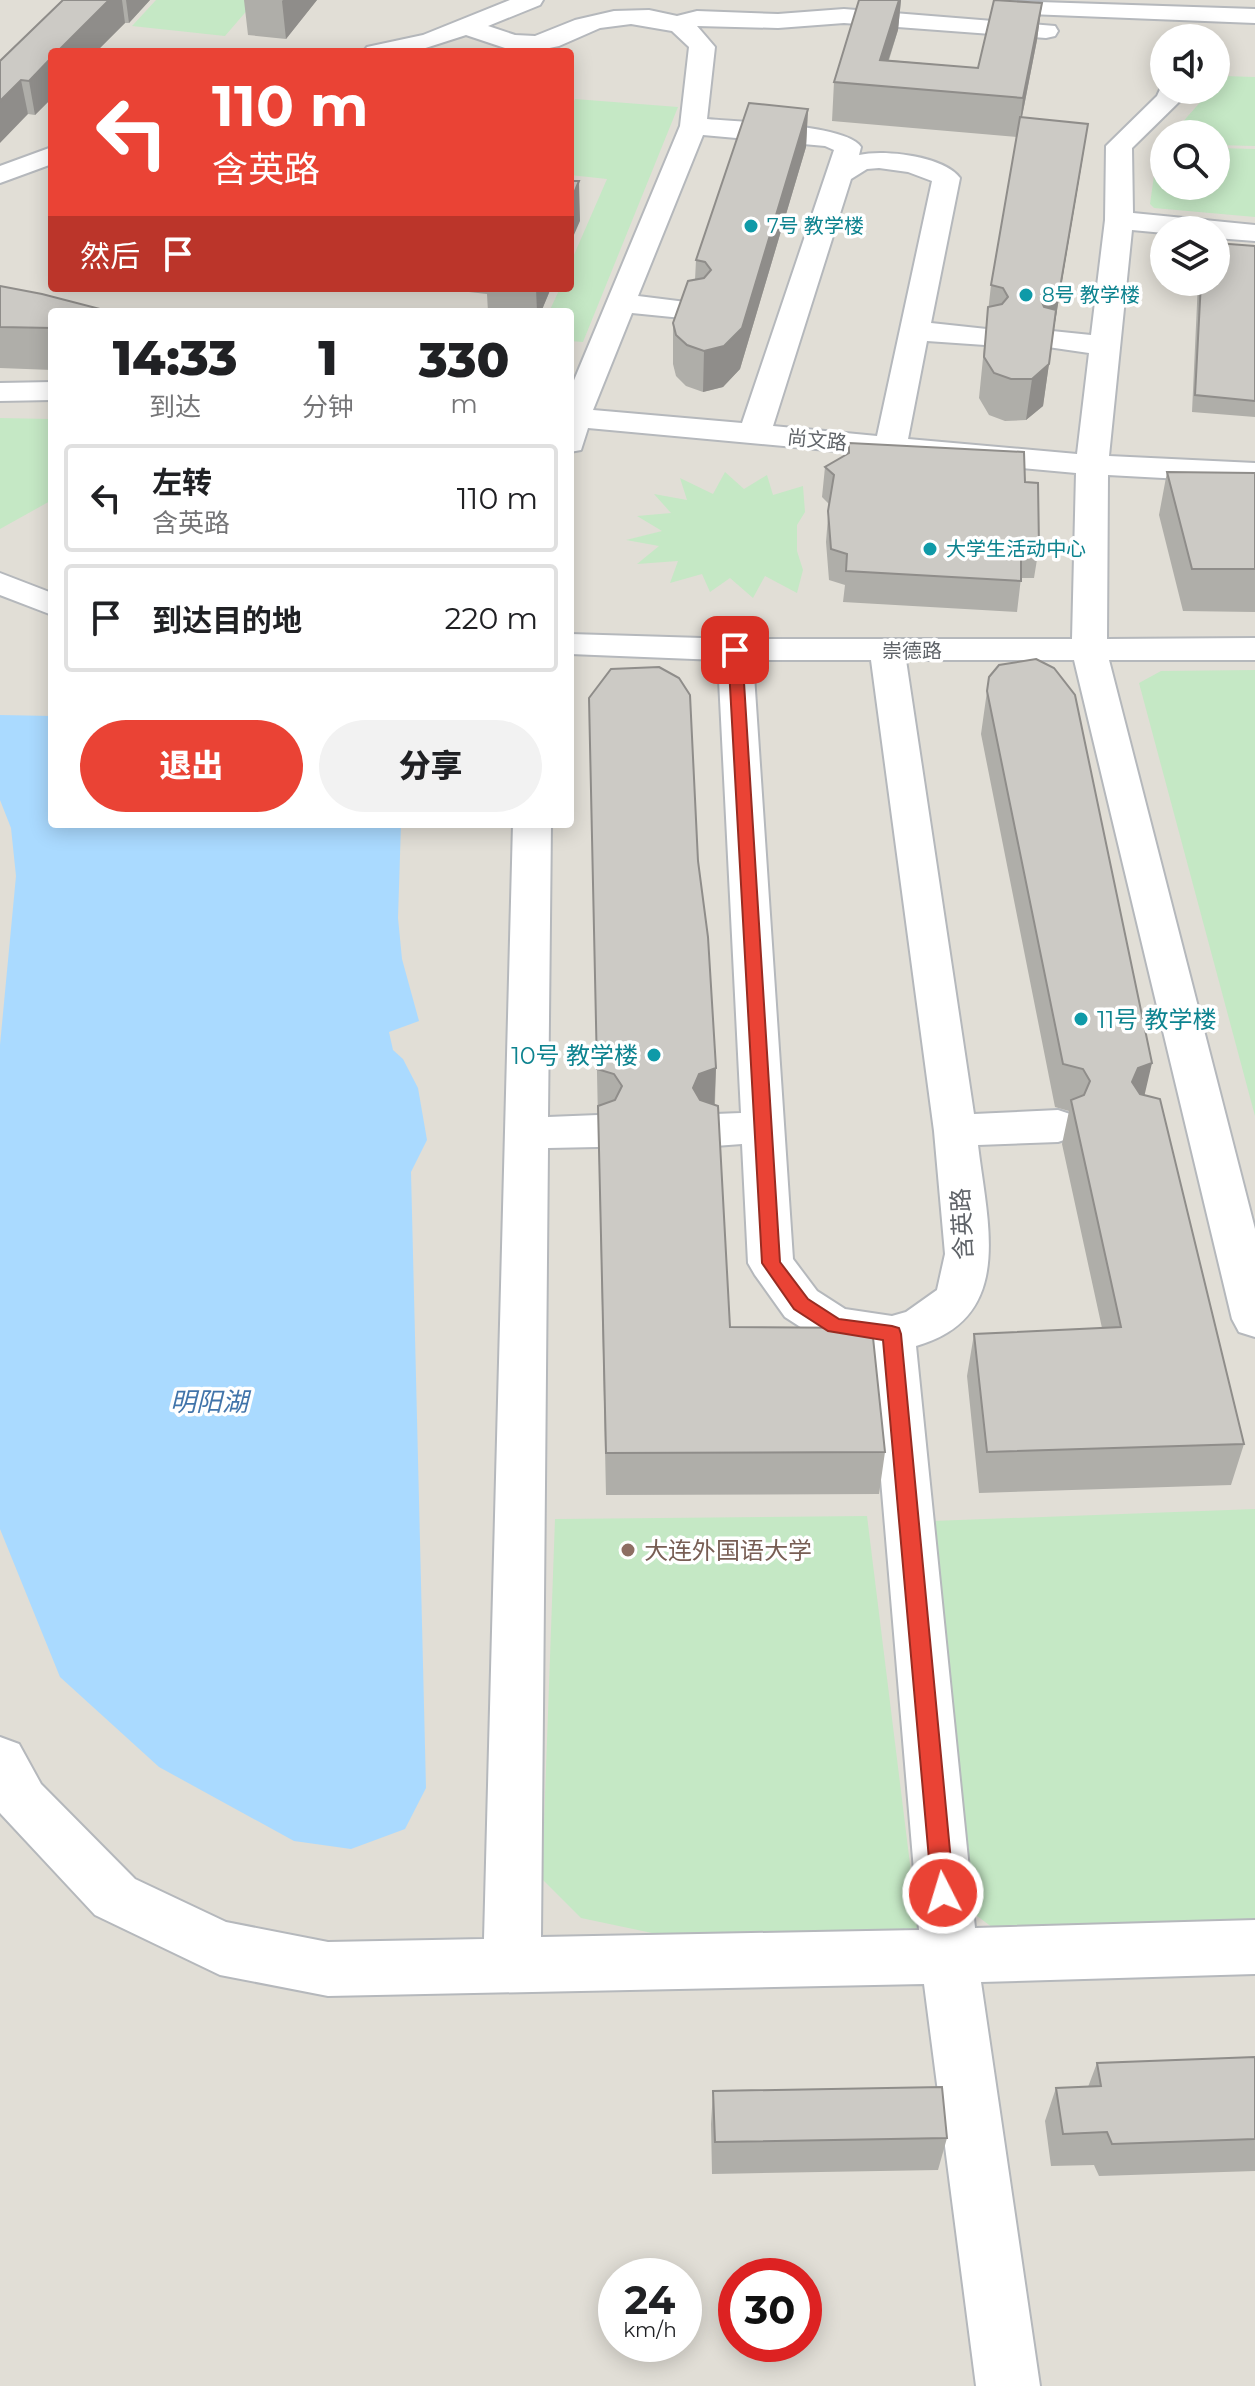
<!DOCTYPE html>
<html lang="zh">
<meta charset="utf-8">
<style>
:root{--surface:#fff;--page:#f2f2f2;--text:#202124;--muted:#757577;--line:#e0e0e0;--accent:#ea4335}
body{margin:0;font-family:Montserrat,"Noto Sans SC",sans-serif;background:var(--page);color:var(--text);height:100vh;display:flex;flex-direction:column;font-size:30px;white-space:nowrap}
*{box-sizing:border-box;margin:0}
p{font-size:26px;color:var(--muted)}
.icon{flex:none;width:44px;height:44px;fill:none;stroke:currentColor;stroke-width:2;stroke-linecap:round;stroke-linejoin:round}
.map{position:relative;flex:1;overflow:hidden}
.panel{position:absolute;left:48px;top:308px;width:526px;height:520px;display:flex;flex-direction:column;background:var(--surface);border-radius:8px;box-shadow:0 4px 20px #0003}
.panel>*{flex:none}
.guide{position:absolute;left:48px;top:48px;width:526px;height:244px;border-radius:8px;box-shadow:0 4px 20px #0003;background:#ea4335;color:#fff;overflow:hidden}
.controls{position:absolute;left:1150px;top:24px;display:grid;gap:16px}
.controls a{display:grid;place-items:center;width:80px;height:80px;border-radius:50%;background:var(--surface);box-shadow:0 4px 20px #0003;font-size:40px}
.speed{position:absolute;left:598px;top:2258px;display:flex;gap:16px;font-size:40px;font-weight:700;text-align:center}
.speed>*{display:grid;place-content:center;width:104px;height:104px;border-radius:50%;background:var(--surface);box-shadow:0 4px 20px #0003;line-height:1}
.speed small{font-size:20px;font-weight:400}
.speed .limit{border:12px solid #d22;background:#fff;color:#111}
.pin{position:absolute;display:grid;place-items:center;width:68px;height:68px;color:#fff;margin:-34px;border-radius:16px;box-shadow:0 4px 12px #0006}
.me{position:absolute;width:88px;margin:-44px;rotate:355deg;stroke-linejoin:round;filter:drop-shadow(0 0 6px #0008)}
.turn{display:flex;align-items:center;gap:28px;height:168px;padding:0 32px;font-size:36px}
.turn .icon{width:104px;height:104px;stroke-width:2.5}
.turn b{display:block;font-size:56px;line-height:68px}
.then{display:flex;align-items:center;height:76px;padding:0 32px;background:#0003;gap:16px;font-size:30px}
.eta{display:flex;justify-content:space-evenly;align-items:center;height:136px;text-align:center}
.eta b{font-size:48px;font-weight:800;line-height:56px}
.button{display:flex;gap:16px;margin-top:auto;padding:16px 32px}
.button a{flex:1;height:92px;border-radius:48px;background:var(--accent);color:#fff;font-size:32px;font-weight:800;line-height:92px;text-align:center}
.button a+a{background:var(--page);color:var(--text)}
ul{padding:0;list-style:none}
li{display:flex;align-items:center;gap:24px;height:108px;margin:0 16px 12px;padding:0 16px;border:4px solid var(--line);border-radius:8px}
li div{flex:1}
li b{display:block;font-size:30px}
li em{font-style:normal}
.map>svg:first-child{display:block}
.education{fill:#e1ded6;fill-rule:evenodd}
.green{fill:#c5e8c5}
.water{fill:#aadaff}
.lines{fill:none;stroke-linecap:round;stroke-linejoin:round}
.minor-casing{stroke:#b5b8bc;stroke-width:4}
.minor{fill:#fff;fill-rule:evenodd}
.wall{fill:#afaea9}
.shaded-wall{fill:#8f8d8a}
.building{fill:#cccac5;stroke:#8f8d8a;stroke-width:2}
.route{fill:#ea4335;stroke:#982c22;stroke-width:2}
.culture-dot{fill:#0f9aa8;stroke:#fff;stroke-width:3}
.education-dot{fill:#8d6e63;stroke:#fff;stroke-width:3}
.labels{text-anchor:middle;dominant-baseline:central;stroke-width:7;stroke-linejoin:round;paint-order:stroke}
.far-culture-label{font-size:20px;fill:#0d838f;stroke:#fff;text-anchor:start}
.far-street-label{font-size:20px;fill:#5f6368;stroke:#fff}
.culture-label{font-size:24px;fill:#0d838f;stroke:#fff;text-anchor:start}
.street-label{font-size:24px;fill:#5f6368;stroke:#fff}
.education-label{font-size:24px;fill:#785e54;stroke:#fff;text-anchor:start}
.water-label{font-size:26px;font-style:italic;fill:#4174aa;stroke:#fff}
</style>
<div class="map">
<svg width="1255" height="2386" viewBox="0 0 1255 2386">
<rect width="100%" height="100%" fill="#f1efe8"/>
<path class="education" d="M 0,0 L 1255,0 L 1255,2386 L 0,2386 ZM 1164,38 L 1216,38 L 1216,90 L 1164,90 ZM 52,52 L 570,52 L 570,288 L 52,288 ZM 1164,134 L 1216,134 L 1216,186 L 1164,186 ZM 1164,230 L 1216,230 L 1216,282 L 1164,282 ZM 52,312 L 570,312 L 570,824 L 52,824 ZM 616,2276 L 684,2276 L 684,2344 L 616,2344 ZM 736,2276 L 804,2276 L 804,2344 L 736,2344 Z"/>
<path class="green" d="M 156,0 L 256,0 L 225,36 L 132,26 Z
M 1223,76 L 1255,77 L 1255,146 L 1216,145 L 1216,134 L 1172,134 L 1211,90 L 1216,90 L 1216,85 Z
M 575,99 L 678,107 L 583,342 L 570,341 L 570,312 L 549,312 L 560,288 L 570,288 L 570,264 L 607,179 L 570,175 L 570,109 Z
M 1162,147 L 1164,186 L 1216,186 L 1216,148 L 1255,149 L 1255,217 L 1154,208 L 1150,204 L 1157,154 Z
M 0,418 L 52,419 L 52,500 L 0,529 Z
M 725,472 L 744,489 L 767,475 L 773,495 L 803,486 L 805,512 L 797,525 L 797,551 L 803,570 L 797,593 L 765,576 L 753,598 L 730,578 L 710,592 L 702,574 L 670,583 L 678,561 L 637,564 L 659,546 L 626,540 L 662,531 L 637,516 L 671,513 L 654,494 L 687,500 L 680,478 L 713,494 Z
M 1255,670 L 1255,1116 L 1139,683 L 1161,671 Z
M 1255,1509 L 1255,1919 L 1000,1933 L 973,1913 L 932,1521 Z
M 867,1516 L 918,1929 L 671,1937 L 581,1918 L 542,1879 L 555,1519 Z"/>
<path class="water" d="M 0,715 L 52,716 L 52,824 L 401,824 L 398,918 L 402,959 L 419,1021 L 389,1032 L 393,1050 L 403,1059 L 418,1088 L 427,1140 L 411,1172 L 426,1788 L 405,1829 L 351,1849 L 294,1841 L 159,1767 L 60,1677 L 0,1529 L 0,1045 L 16,876 L 11,828 L 0,800 Z"/>
<g class="lines">
<defs>
<path id="minor" d="M 510,0 L 543,0 L 540,5 L 488,26 L 515,35 L 535,36 L 575,20 L 614,11 L 649,10 L 677,16 L 697,11 L 778,14 L 844,9 L 1055,26 L 1058,31 L 1055,36 L 1046,38 L 844,23 L 778,28 L 697,26 L 715,47 L 707,119 C 737,122 846,124 861,147 L 859,155 C 884,149 944,156 960,178 L 931,323 L 996,330 L 1000,336 L 996,342 L 985,345 L 927,341 L 908,439 L 1077,454 L 1089,353 L 1041,346 L 1037,340 L 1041,334 L 1052,331 L 1091,335 L 1105,220 L 1106,146 L 1157,96 L 1162,85 L 1164,90 L 1184,90 L 1183,98 L 1132,148 L 1133,213 L 1255,225 L 1255,241 L 1216,238 L 1216,230 L 1164,230 L 1164,233 L 1132,230 L 1109,456 L 1255,463 L 1255,483 L 1108,475 L 1107,639 L 1255,638 L 1255,660 L 1109,660 L 1255,1229 L 1255,1337 L 1239,1332 L 1232,1319 L 1074,660 L 906,660 L 974,1114 L 1058,1110 L 1073,1115 L 1079,1126 L 1073,1137 L 1058,1142 L 978,1145 C 987,1223 1016,1318 916,1346 L 975,1928 L 1255,1920 L 1255,1974 L 981,1982 L 1040,2386 L 976,2386 L 924,1984 L 328,1996 L 220,1975 L 95,1915 L 0,1813 L 0,1737 L 19,1744 L 41,1784 L 135,1879 L 226,1922 L 328,1942 L 484,1939 L 513,824 L 551,824 L 548,1117 L 598,1115 L 613,1120 L 619,1131 L 613,1142 L 598,1147 L 548,1148 L 541,1937 L 919,1930 L 870,1349 L 819,1339 L 785,1317 L 755,1275 L 748,1263 L 742,1144 L 715,1146 L 700,1141 L 694,1130 L 700,1119 L 715,1114 L 741,1113 L 718,660 L 570,654 L 570,634 L 735,639 L 1072,639 L 1076,473 L 588,428 L 581,450 L 570,452 L 570,390 L 680,126 L 689,47 L 672,31 L 631,24 L 600,28 L 559,46 L 535,51 L 505,48 L 466,35 L 413,52 L 363,52 L 367,47 L 423,35 ZM 703,135 L 825,146 L 834,150 L 742,423 L 593,410 L 632,313 L 692,319 L 702,316 L 707,310 L 702,304 L 638,296 ZM 879,168 L 908,172 L 932,181 L 877,436 L 773,426 L 851,179 L 867,169 ZM 753,660 L 871,660 L 934,1131 L 945,1254 L 937,1290 L 906,1312 L 892,1316 L 845,1309 L 817,1291 L 793,1259 Z
M 1010,1 L 1255,9 L 1255,23 L 1001,13 L 998,8 L 1001,3 Z
M 52,147 L 52,164 L 0,183 L 0,166 Z
M 52,382 L 52,400 L 0,401 L 0,383 Z
M 0,573 L 52,593 L 52,615 L 0,595 Z"/>
</defs>
<use href="#minor" class="minor-casing"/>
<use href="#minor" class="minor"/>
</g>
<path class="wall" d="M 63,0 L 150,0 L 129,23 L 125,23 L 96,52 L 52,52 L 52,98 L 35,115 L 28,114 L 0,61 Z
M 244,0 L 317,0 L 286,39 L 248,35 Z
M 859,0 L 901,0 L 898,30 L 889,60 L 978,68 L 1042,3 L 1037,40 L 1022,117 L 1082,162 L 1054,328 L 1043,406 L 1026,420 L 1005,421 L 989,415 L 979,398 L 984,348 L 991,285 L 1017,137 L 832,121 L 834,82 Z
M 808,109 L 806,147 L 740,369 L 723,387 L 703,392 L 686,386 L 676,376 L 673,364 L 673,323 L 695,280 L 696,260 Z
M 1255,246 L 1255,417 L 1192,412 L 1198,282 L 1216,282 Z
M 0,286 L 52,312 L 52,370 L 0,368 Z
M 440,288 L 551,288 L 541,312 L 488,312 L 487,294 L 442,289 Z
M 825,467 L 1025,482 L 1039,547 L 1034,578 L 1021,578 L 1017,612 L 843,602 L 845,585 L 829,580 L 826,542 L 829,504 L 822,497 Z
M 1167,472 L 1255,473 L 1255,612 L 1183,611 L 1159,515 Z
M 989,677 L 1144,1096 L 1244,1444 L 1231,1485 L 979,1493 L 967,1376 L 974,1334 L 1102,1328 L 1062,1144 L 1069,1111 L 1055,1107 L 981,734 Z
M 589,698 L 698,861 L 716,1068 L 715,1104 L 730,1327 L 885,1452 L 879,1494 L 606,1495 Z
M 1255,2057 L 1255,2171 L 1099,2176 L 1094,2165 L 1051,2166 L 1045,2121 L 1056,2088 L 1088,2087 L 1097,2063 Z
M 713,2091 L 947,2138 L 938,2170 L 712,2174 L 711,2124 Z"/>
<path class="shaded-wall" d="M 109,0 L 122,0 L 125,23 L 96,52 L 57,52 Z
M 126,0 L 150,0 L 129,23 Z
M 283,0 L 317,0 L 286,39 L 282,1 Z
M 899,0 L 901,0 L 898,30 L 880,86 L 880,60 Z
M 1042,3 L 1037,40 L 1018,137 L 1023,98 Z
M 52,57 L 52,98 L 35,115 L 29,81 Z
M 21,80 L 28,114 L 0,143 L 0,101 Z
M 808,109 L 806,147 L 740,369 L 723,387 L 703,392 L 704,351 Z
M 1088,124 L 1082,162 L 1054,328 L 1040,298 Z
M 579,181 L 580,221 L 570,244 L 570,203 Z
M 536,288 L 551,288 L 541,312 L 537,312 Z
M 1049,364 L 1043,406 L 1026,420 L 1032,379 Z
M 1152,1063 L 1142,1106 L 1132,1082 L 1138,1068 Z
M 716,1068 L 714,1111 L 697,1118 L 693,1088 L 699,1074 Z"/>
<path class="building" d="M 63,0 L 109,0 L 57,52 L 52,52 L 52,57 L 29,81 L 21,80 L 0,101 L 0,61 Z
M 859,0 L 899,0 L 880,60 L 978,68 L 994,0 L 1042,3 L 1023,98 L 834,82 Z
M 749,103 L 808,109 L 742,328 L 724,346 L 704,351 L 687,345 L 676,335 L 673,323 L 688,281 L 704,278 L 711,270 L 705,262 L 696,260 Z
M 1020,117 L 1088,124 L 1060,288 L 1046,290 L 1040,298 L 1044,307 L 1056,310 L 1049,364 L 1032,379 L 1011,379 L 994,373 L 984,357 L 988,307 L 1002,304 L 1008,297 L 1003,288 L 991,285 Z
M 570,181 L 579,181 L 570,203 Z
M 1216,243 L 1255,246 L 1255,401 L 1195,395 L 1201,282 L 1216,282 Z
M 0,286 L 42,294 L 104,310 L 100,312 L 52,312 L 52,328 L 0,327 Z
M 849,443 L 1024,452 L 1025,482 L 1038,483 L 1039,547 L 1021,546 L 1021,581 L 846,571 L 847,554 L 831,549 L 828,511 L 834,475 L 825,467 L 849,453 Z
M 1167,472 L 1255,473 L 1255,569 L 1192,569 Z
M 1036,659 L 1054,668 L 1075,695 L 1152,1063 L 1138,1068 L 1132,1082 L 1140,1094 L 1160,1099 L 1244,1444 L 987,1452 L 974,1334 L 1121,1327 L 1071,1100 L 1084,1095 L 1090,1081 L 1083,1069 L 1063,1064 L 987,691 L 989,677 L 999,665 Z
M 659,667 L 679,678 L 690,695 L 698,861 L 708,937 L 716,1068 L 699,1074 L 693,1088 L 700,1100 L 718,1106 L 730,1327 L 872,1328 L 885,1452 L 606,1453 L 598,1106 L 615,1100 L 622,1086 L 614,1074 L 597,1069 L 589,698 L 611,669 Z
M 1255,2057 L 1255,2139 L 1112,2144 L 1107,2132 L 1063,2134 L 1056,2088 L 1101,2086 L 1097,2063 Z
M 942,2087 L 947,2138 L 715,2142 L 713,2091 Z"/>
<path class="route" d="M 735,646 L 742,650 L 780,1262 L 808,1299 L 839,1319 L 892,1326 L 899,1328 L 901,1334 L 954,1893 L 951,1901 L 943,1904 L 935,1901 L 932,1893 L 883,1340 L 828,1331 L 794,1309 L 762,1263 L 728,650 Z"/>
<g class="culture-dot">
<circle cx="751" cy="226" r="8"/>
<circle cx="1026" cy="295" r="8"/>
<circle cx="930" cy="549" r="8"/>
<circle cx="1081" cy="1019" r="8"/>
<circle cx="654" cy="1055" r="8"/>
</g>
<circle class="education-dot" cx="628" cy="1550" r="8"/>
<g class="labels">
<g class="far-culture-label">
<text x="767" y="226">7号 教学楼</text>
<text x="1042" y="295">8号 教学楼</text>
<text x="946" y="549">大学生活动中心</text>
</g>
<g class="far-street-label">
<text transform="translate(817 440) rotate(6)">尚文路</text>
<text x="912" y="651">崇德路</text>
</g>
<g class="culture-label">
<text x="1097" y="1019">11号 教学楼</text>
<text x="638" y="1055" text-anchor="end">10号 教学楼</text>
</g>
<g class="street-label">
<text transform="translate(962 1224) rotate(-93)">含英路</text>
</g>
<g class="education-label">
<text x="644" y="1550">大连外国语大学</text>
</g>
<g class="water-label">
<text x="209" y="1402">明阳湖</text>
</g>
</g>
</svg>
<div class="controls">
<a><svg class="icon" aria-label="sound" viewBox="0 0 24 24"><path d="M4 9h4l5-4v14l-5-4H4zM17 9q2 3 0 6"/></svg></a>
<a><svg class="icon" aria-label="search" viewBox="0 0 24 24"><circle cx="10" cy="10" r="6"/><path d="M15 15l6 6"/></svg></a>
<a><svg class="icon" aria-label="layers" viewBox="0 0 24 24"><path d="M12 4l9 5-9 5-9-5zM3 14l9 5 9-5"/></svg></a>
</div>
<div class="speed"><div>24<small>km/h</small></div><div class="limit">30</div></div>
<div class="pin" style="left:735px;top:650px;background:#d93025"><svg class="icon" aria-label="arrive" viewBox="0 0 24 24"><path d="M6 21V4h12l-3 4 3 4H6"/></svg></div>
<svg class="me" style="left:943px;top:1893px" viewBox="-20 -20 40 40"><circle r="17" fill="#ea4335" stroke="#fff" stroke-width="3"/><path d="M0-11L8 9 0 5-8 9z" fill="#fff"/></svg>
<div class="guide">
<div class="turn"><svg class="icon" aria-label="left" viewBox="0 0 24 24"><path d="M17 20v-9H6M10 6l-5 5 5 5"/></svg><div><b>110 m</b>含英路</div></div>
<div class="then">然后<svg class="icon" aria-label="arrive" viewBox="0 0 24 24"><path d="M6 21V4h12l-3 4 3 4H6"/></svg></div>
</div>
<section class="panel">
<div class="eta">
<div><b>14:33</b><p>到达</p></div>
<div><b>1</b><p>分钟</p></div>
<div><b>330</b><p>m</p></div>
</div>
<ul>
<li><svg class="icon" aria-label="left" viewBox="0 0 24 24"><path d="M17 20v-9H6M10 6l-5 5 5 5"/></svg><div><b>左转</b><p>含英路</p></div><em>110 m</em></li>
<li><svg class="icon" aria-label="arrive" viewBox="0 0 24 24"><path d="M6 21V4h12l-3 4 3 4H6"/></svg><div><b>到达目的地</b></div><em>220 m</em></li>
</ul>
<div class="button"><a>退出</a><a>分享</a></div>
</section>
</div>
